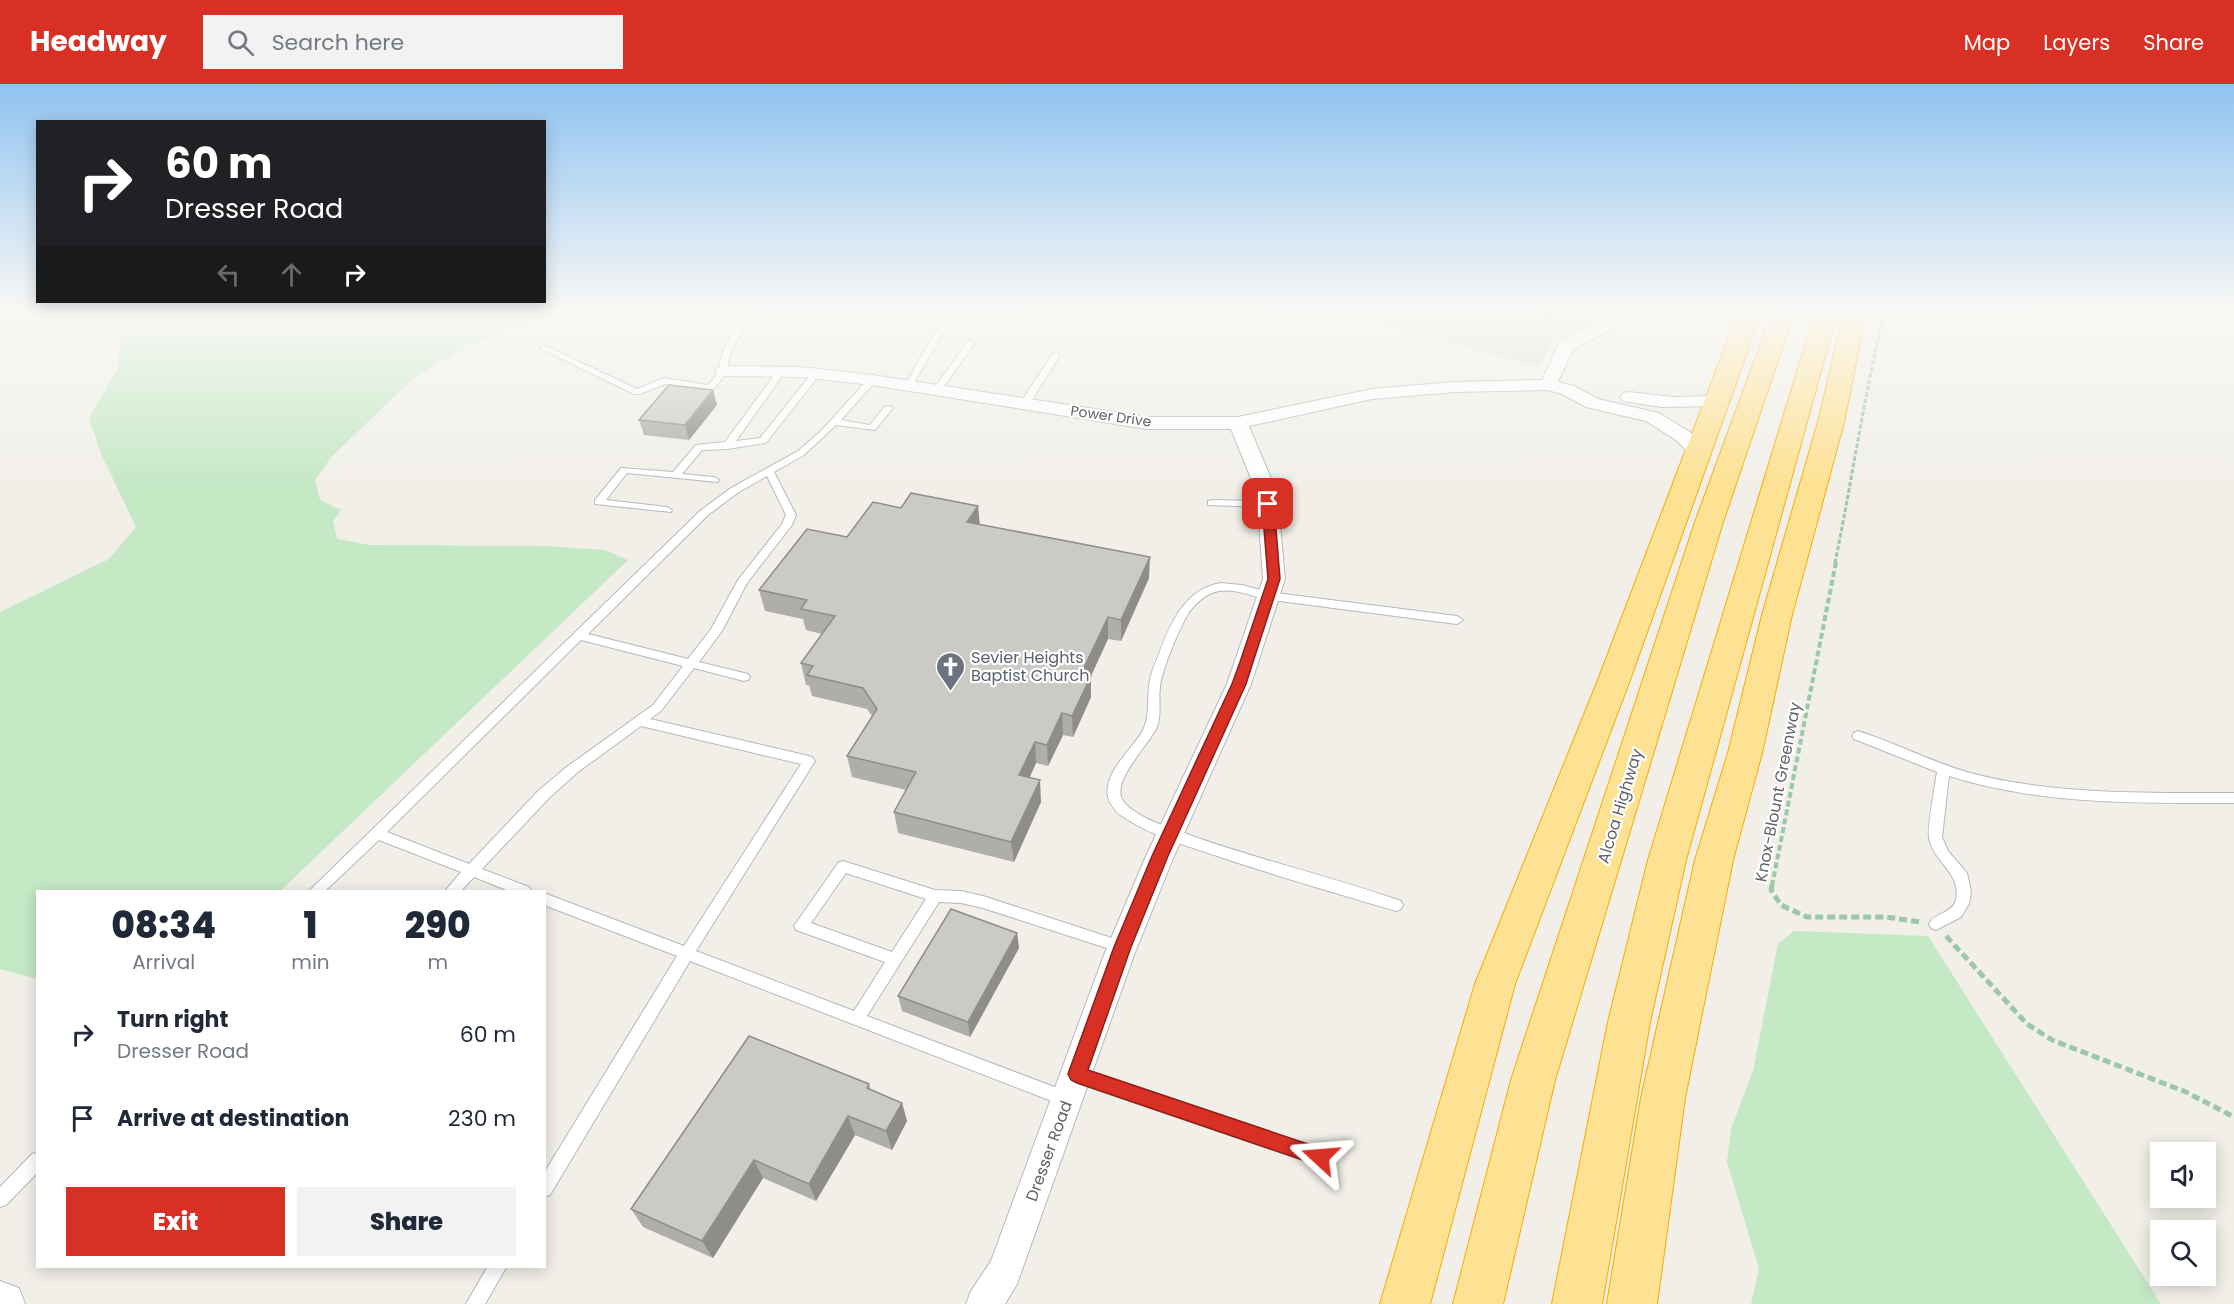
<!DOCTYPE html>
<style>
:root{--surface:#fff;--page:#f2f2f3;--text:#1f2937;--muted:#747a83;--accent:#d93025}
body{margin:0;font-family:Poppins,sans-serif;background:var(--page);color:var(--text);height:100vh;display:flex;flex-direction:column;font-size:22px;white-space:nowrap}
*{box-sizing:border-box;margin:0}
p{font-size:20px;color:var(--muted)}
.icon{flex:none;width:33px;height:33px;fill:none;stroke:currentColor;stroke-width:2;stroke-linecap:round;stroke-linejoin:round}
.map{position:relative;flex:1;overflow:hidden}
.drawer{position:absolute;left:36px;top:806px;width:510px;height:378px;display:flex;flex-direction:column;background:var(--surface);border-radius:0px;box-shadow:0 3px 15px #0003}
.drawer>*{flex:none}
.banner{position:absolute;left:36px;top:36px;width:510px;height:183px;border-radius:0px;box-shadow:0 3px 15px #0003;background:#202124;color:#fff;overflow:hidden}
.fabs{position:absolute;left:2150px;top:1058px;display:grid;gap:12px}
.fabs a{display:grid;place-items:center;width:66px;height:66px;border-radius:0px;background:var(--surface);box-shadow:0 3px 15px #0003;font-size:30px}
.pin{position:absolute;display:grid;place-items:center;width:51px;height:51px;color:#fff;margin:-26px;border-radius:12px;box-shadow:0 3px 9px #0006}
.me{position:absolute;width:66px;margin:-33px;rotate:289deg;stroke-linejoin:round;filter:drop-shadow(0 0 4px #0008)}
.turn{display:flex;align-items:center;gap:21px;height:126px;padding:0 30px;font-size:27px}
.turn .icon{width:78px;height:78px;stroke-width:2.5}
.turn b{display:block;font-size:42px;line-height:51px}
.lanes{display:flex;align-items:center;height:57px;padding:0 30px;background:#0003;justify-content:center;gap:30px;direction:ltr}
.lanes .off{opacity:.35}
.eta{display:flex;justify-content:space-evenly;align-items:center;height:102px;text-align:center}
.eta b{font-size:36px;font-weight:800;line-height:42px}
.primary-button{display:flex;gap:12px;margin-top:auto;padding:12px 30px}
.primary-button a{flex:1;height:69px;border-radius:0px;background:var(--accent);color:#fff;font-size:24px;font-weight:800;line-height:69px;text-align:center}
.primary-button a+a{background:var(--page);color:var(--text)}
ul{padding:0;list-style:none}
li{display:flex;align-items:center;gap:18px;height:84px;padding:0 30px}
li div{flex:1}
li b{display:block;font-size:22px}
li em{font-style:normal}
header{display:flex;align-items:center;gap:36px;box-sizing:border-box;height:84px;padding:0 30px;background:var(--accent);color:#fff}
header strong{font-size:28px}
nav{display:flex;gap:33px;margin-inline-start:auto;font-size:21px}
.search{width:420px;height:54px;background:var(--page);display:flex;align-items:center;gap:15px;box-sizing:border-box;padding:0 21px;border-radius:0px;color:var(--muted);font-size:22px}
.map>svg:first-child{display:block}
.industrial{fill:#e0deda}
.green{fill:#c5e8c5}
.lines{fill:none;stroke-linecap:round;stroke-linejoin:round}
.service-casing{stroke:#b5b8bc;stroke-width:2}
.minor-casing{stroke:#b5b8bc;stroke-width:2}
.tertiary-casing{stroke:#b5b8bc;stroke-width:2}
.motorway-casing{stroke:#f9ab00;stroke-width:2}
.path-far2{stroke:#9cc7a9;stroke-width:3;stroke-dasharray:4.5 2;stroke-linecap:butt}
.path-far1{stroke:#9cc7a9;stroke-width:4;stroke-dasharray:6 3;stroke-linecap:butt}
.path{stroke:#9cc7a9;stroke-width:5;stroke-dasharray:8 4;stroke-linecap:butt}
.service{fill:#fff;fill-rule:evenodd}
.minor{fill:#fff;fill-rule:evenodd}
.tertiary{fill:#fff;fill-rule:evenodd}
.motorway{fill:#fde293;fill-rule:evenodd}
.wall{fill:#afaea9}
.shaded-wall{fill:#8f8d8a}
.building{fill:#cccac5;stroke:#8f8d8a;stroke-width:1.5}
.route{fill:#d93025;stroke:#8d1f18;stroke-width:1.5}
.labels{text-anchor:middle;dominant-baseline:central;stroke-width:4.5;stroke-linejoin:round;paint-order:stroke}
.far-street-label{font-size:14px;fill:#5f6368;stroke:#fff}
.worship-label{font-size:16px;fill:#5b616d;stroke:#fff;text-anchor:start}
.street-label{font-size:16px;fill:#5f6368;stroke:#fff}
</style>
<header>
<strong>Headway</strong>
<div class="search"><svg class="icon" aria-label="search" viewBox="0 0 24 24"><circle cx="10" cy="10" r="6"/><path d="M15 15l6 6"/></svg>Search here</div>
<nav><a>Map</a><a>Layers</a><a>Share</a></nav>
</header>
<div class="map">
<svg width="2234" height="1220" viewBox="0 0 2234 1220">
<rect width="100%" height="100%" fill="#f1efe8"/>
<path class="industrial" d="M 1336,229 L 1612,229 L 1554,256 L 1539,283 Z"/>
<path class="green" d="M 0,229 L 127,229 L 133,233 L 156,229 L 559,229 L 517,241 L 469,261 L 415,293 L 332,372 L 315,396 L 320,416 L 341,426 L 333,437 L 337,455 L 369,461 L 544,462 L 605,466 L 628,476 L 280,807 L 38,807 L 37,895 L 0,885 L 0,528 L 109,475 L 136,443 L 101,370 L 89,334 L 118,285 L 120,251 C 75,241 44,246 0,255 Z
M 1794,847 L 1928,852 L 2161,1220 L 1751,1220 L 1759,1185 L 1727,1078 L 1731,1045 L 1753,987 L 1778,860 Z"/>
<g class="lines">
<defs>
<path id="service" d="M 748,229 L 756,229 C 744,247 727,264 728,287 L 713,306 L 710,307 L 665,300 L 640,310 L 634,310 L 539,264 L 546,262 L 637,305 L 664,294 L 708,301 L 720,287 C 719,264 736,247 748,229 Z
M 944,233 L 951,235 L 913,301 L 909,304 L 906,303 L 905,301 Z
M 971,256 L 975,259 L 941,307 L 935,307 L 935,303 L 968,257 Z
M 1056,268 L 1060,271 L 1030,319 L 1025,322 L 1022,321 L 1020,319 L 1052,271 Z
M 781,285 L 785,288 L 736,357 L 760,354 L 813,288 L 819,288 L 820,290 L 766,359 L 727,365 L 702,366 L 682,390 L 714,393 L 719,396 L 718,398 L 627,389 L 606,416 L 667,423 L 672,426 L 671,428 L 595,420 L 595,416 L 621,384 L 673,388 L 696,361 L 725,358 L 778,286 Z
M 872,293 L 875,294 L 875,298 L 841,336 L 870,341 L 885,322 L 891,322 L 893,324 L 875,346 L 836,341 L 804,371 L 774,388 L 796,431 L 792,441 L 747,499 L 722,547 L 699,578 L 748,590 L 750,593 L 748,596 L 744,597 L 694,584 L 661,627 L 650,635 L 809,672 L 813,674 L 815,677 L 696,867 L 854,927 L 885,878 L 796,846 L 794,842 L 838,779 L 843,777 L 935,806 L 961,807 L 983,812 L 1127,859 L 1129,863 L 1127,867 L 1122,869 L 983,824 L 961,819 L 939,818 L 867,932 L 1073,1010 L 1075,1015 L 1073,1020 L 1067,1023 L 690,877 L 550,1111 L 544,1113 L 544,1089 L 677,872 L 544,821 L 544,809 L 684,862 L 801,680 L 641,642 L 578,688 L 549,714 L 482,785 L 529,803 L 531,807 L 509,807 L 474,793 L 461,807 L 445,807 L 461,788 L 379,756 L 325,807 L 309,807 L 700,427 L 731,404 L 798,367 L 822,346 L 869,294 ZM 767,392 L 786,431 L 782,440 L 738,496 L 711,545 L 688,575 L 588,550 L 708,431 L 739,408 ZM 581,556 L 683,582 L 653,621 L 568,682 L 539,706 L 469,780 L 387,748 ZM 846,789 L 926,815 L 892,868 L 811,839 Z
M 1212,416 L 1268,417 L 1273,420 L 1268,423 L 1208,421 L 1208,417 Z
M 1221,499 L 1242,501 L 1268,508 L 1457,532 L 1463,536 L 1457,540 C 1395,532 1334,524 1272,516 C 1254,514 1237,504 1219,507 C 1207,509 1197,518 1190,527 C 1180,542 1162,585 1160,603 C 1158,616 1162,630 1157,643 C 1149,661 1108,700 1124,718 C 1136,733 1167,743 1184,749 C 1255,775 1329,792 1401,817 L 1403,821 L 1401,825 L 1396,827 C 1336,809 1276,792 1217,772 C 1188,762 1155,753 1128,736 C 1119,731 1111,724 1108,713 C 1103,688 1133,665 1143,646 C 1152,628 1145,606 1152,588 C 1166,553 1178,506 1221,499 Z
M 1858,647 C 1899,660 1937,681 1978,691 C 2061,711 2149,709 2234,709 L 2234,719 C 2139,719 2041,721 1949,692 L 1942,753 L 1948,767 L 1967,789 L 1971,807 L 1969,820 L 1961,833 L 1936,846 L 1931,844 L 1929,840 C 1935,828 1952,830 1956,816 C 1962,789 1933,778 1929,754 C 1927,742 1935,702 1937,688 L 1854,655 L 1852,652 L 1854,649 Z
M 1077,983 L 1320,1065 L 1326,1067 L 1328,1073 L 1326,1079 L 1320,1081 L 1077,997 L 1071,995 L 1069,990 L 1071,985 Z
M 38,1068 L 38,1088 L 6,1121 L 0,1123 L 0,1103 L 32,1070 Z
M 488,1182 L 507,1182 L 485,1220 L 466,1220 Z"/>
<path id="minor" d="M 1618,229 L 1641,229 L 1573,265 L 1558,298 L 1574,302 L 1598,315 L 1659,329 L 1690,348 L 1709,368 L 1706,372 L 1692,372 L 1676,356 L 1646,337 L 1586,323 L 1562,310 L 1548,306 L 1454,308 L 1372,315 L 1249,342 L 1277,409 L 1285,495 L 1251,600 L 1174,772 L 1134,871 L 1017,1200 L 1005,1220 L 966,1220 L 971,1207 L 991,1177 L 1104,871 L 1146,772 L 1227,600 L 1263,495 L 1257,409 L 1231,345 L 1147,345 L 872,301 L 801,293 L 724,292 L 718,291 L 715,287 L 718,283 L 724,282 L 801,283 L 872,291 L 1147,333 L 1238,333 L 1372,305 L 1454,298 L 1542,296 L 1560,258 Z
M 1629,308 L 1673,313 L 1717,312 L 1723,313 L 1726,317 L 1723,321 L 1717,322 L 1662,323 L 1623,317 L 1620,313 L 1623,309 Z"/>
<path id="tertiary" d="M 0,1197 L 19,1204 L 25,1220 L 0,1220 Z"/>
<path id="motorway" d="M 1738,229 L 1761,229 L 1630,596 L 1515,900 L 1430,1220 L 1380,1220 L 1475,900 L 1598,596 Z
M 1772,229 L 1794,229 L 1723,438 L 1555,996 L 1503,1220 L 1453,1220 L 1511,996 L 1695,438 Z
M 1815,229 L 1837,229 L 1686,776 L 1650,938 L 1602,1220 L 1552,1220 L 1608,938 L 1648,776 Z
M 1844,229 L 1866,229 L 1844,338 L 1792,531 L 1762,669 L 1733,776 L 1685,1014 L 1657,1220 L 1607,1220 L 1641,1014 L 1695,776 L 1728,669 L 1762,531 L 1818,338 Z"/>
</defs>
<use href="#service" class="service-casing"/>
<use href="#minor" class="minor-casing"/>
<use href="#tertiary" class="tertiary-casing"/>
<use href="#motorway" class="motorway-casing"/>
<path class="path-far2" d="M 1835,479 C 1852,396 1864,312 1884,229"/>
<path class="path-far1" d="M 1772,802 L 1836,478"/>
<path class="path" d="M 1772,801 L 1771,806 L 1781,821 L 1807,833 L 1886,833 L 1920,838
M 1946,852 L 2027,940 L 2052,956 L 2186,1008 L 2234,1033"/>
<use href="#service" class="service"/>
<use href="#minor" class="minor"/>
<use href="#tertiary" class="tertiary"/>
<use href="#motorway" class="motorway"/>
</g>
<path class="wall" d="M 1521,229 L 1558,229 L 1554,237 Z
M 713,306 L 717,321 L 689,356 L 644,351 L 639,336 Z
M 980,440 L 1149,494 L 1121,557 L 1108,555 L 1091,592 L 1091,613 L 1073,653 L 1063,651 L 1048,682 L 1036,679 L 1029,694 L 1041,718 L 1014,778 L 898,749 L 894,728 L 906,706 L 852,693 L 847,672 L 872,632 L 867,625 L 812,612 L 809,601 L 806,601 L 801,579 L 822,550 L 806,546 L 803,535 L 765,527 L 759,506 L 847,453 Z
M 1017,849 L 1019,864 L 970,953 L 902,927 L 898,912 Z
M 869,1000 L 871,1006 L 902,1019 L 907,1037 L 892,1066 L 855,1051 L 816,1117 L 763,1094 L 713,1174 L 643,1143 L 631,1125 Z"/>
<path class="shaded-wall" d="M 713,306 L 717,321 L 689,356 L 685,341 Z
M 978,422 L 980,442 L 967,438 Z
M 1150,473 L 1149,494 L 1121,557 L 1121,536 Z
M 1108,533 L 1108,555 L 1082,611 L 1081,590 Z
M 1091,592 L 1091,613 L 1073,653 L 1072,632 Z
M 1062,629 L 1063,651 L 1048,682 L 1047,661 Z
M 1035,658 L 1036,679 L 1021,713 L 1019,691 Z
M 1040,696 L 1041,718 L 1014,778 L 1011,758 Z
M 1017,849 L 1019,864 L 970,953 L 968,938 Z
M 902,1019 L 907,1037 L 892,1066 L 886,1047 Z
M 848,1032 L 855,1051 L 816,1117 L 809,1100 Z
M 754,1076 L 763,1094 L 713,1174 L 702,1157 Z"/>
<path class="building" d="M 669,301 L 713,306 L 685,341 L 639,336 Z
M 911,409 L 978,422 L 967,438 L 1150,473 L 1121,536 L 1108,533 L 1081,590 L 1091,592 L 1072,632 L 1062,629 L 1047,661 L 1035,658 L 1019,691 L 1040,696 L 1011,758 L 894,728 L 916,688 L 847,672 L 877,625 L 863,604 L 807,591 L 813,582 L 801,579 L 835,532 L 801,525 L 807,516 L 759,506 L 807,445 L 847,453 L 873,418 L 901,424 Z
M 951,825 L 1017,849 L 968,938 L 898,912 Z
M 749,952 L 869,1000 L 867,1004 L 902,1019 L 886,1047 L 848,1032 L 809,1100 L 754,1076 L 702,1157 L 631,1125 Z"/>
<linearGradient id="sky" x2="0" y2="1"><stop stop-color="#8fc3f1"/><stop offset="0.57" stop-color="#f9f8f5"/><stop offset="1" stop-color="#f9f8f5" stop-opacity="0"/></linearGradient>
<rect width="2234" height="400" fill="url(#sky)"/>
<path class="route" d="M 1268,416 L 1274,420 L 1280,495 L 1253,578 L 1246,600 L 1168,772 L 1131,863 L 1088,986 L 1326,1066 L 1329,1073 L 1326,1079 L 1320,1082 L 1077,999 L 1071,996 L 1068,990 L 1114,863 L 1152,772 L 1232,600 L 1240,578 L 1268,495 L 1262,420 Z"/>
<defs>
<symbol id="church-pin" viewBox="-11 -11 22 30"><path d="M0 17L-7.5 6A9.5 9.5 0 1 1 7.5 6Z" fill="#6b7280" stroke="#fff"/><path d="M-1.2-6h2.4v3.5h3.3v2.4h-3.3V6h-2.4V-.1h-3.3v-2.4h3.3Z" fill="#fff"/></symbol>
</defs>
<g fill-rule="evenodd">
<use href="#church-pin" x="934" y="566" width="33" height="45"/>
</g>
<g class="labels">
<g class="far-street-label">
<text transform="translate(1111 332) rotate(8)">Power Drive</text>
</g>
<g class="worship-label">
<text x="971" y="573">Sevier Heights<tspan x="971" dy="18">Baptist Church</tspan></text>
</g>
<g class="street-label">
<text transform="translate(1778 708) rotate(-79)">Knox-Blount Greenway</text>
<text transform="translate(1620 722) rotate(-73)">Alcoa Highway</text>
<text transform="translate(1049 1067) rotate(-70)">Dresser Road</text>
</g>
</g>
</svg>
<div class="fabs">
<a><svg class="icon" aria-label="sound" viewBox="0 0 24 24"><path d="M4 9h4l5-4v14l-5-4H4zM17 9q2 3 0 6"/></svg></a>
<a><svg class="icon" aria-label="search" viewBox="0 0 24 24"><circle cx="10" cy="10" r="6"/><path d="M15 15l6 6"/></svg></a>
</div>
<div class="pin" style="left:1268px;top:420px;background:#d93025"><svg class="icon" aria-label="arrive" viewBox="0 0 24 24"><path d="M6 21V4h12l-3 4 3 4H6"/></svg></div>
<svg class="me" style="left:1320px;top:1073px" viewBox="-20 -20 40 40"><path d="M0-17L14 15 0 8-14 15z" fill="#d93025" stroke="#fff" stroke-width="4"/></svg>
<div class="banner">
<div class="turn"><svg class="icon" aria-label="right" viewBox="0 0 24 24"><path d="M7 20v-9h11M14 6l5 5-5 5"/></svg><div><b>60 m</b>Dresser Road</div></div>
<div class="lanes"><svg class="icon off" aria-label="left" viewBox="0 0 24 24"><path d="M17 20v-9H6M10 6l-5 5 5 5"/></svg><svg class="icon off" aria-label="ahead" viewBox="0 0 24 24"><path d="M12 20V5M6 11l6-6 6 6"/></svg><svg class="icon" aria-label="right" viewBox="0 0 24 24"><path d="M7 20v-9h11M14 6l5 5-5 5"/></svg></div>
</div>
<section class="drawer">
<div class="eta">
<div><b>08:34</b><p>Arrival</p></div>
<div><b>1</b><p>min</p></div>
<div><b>290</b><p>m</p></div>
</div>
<ul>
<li><svg class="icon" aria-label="right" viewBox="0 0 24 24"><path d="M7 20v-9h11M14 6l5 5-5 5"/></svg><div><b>Turn right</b><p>Dresser Road</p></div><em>60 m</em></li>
<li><svg class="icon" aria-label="arrive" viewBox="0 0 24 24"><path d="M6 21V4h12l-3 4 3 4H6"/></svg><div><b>Arrive at destination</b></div><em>230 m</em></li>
</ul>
<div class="primary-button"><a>Exit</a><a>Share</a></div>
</section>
</div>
